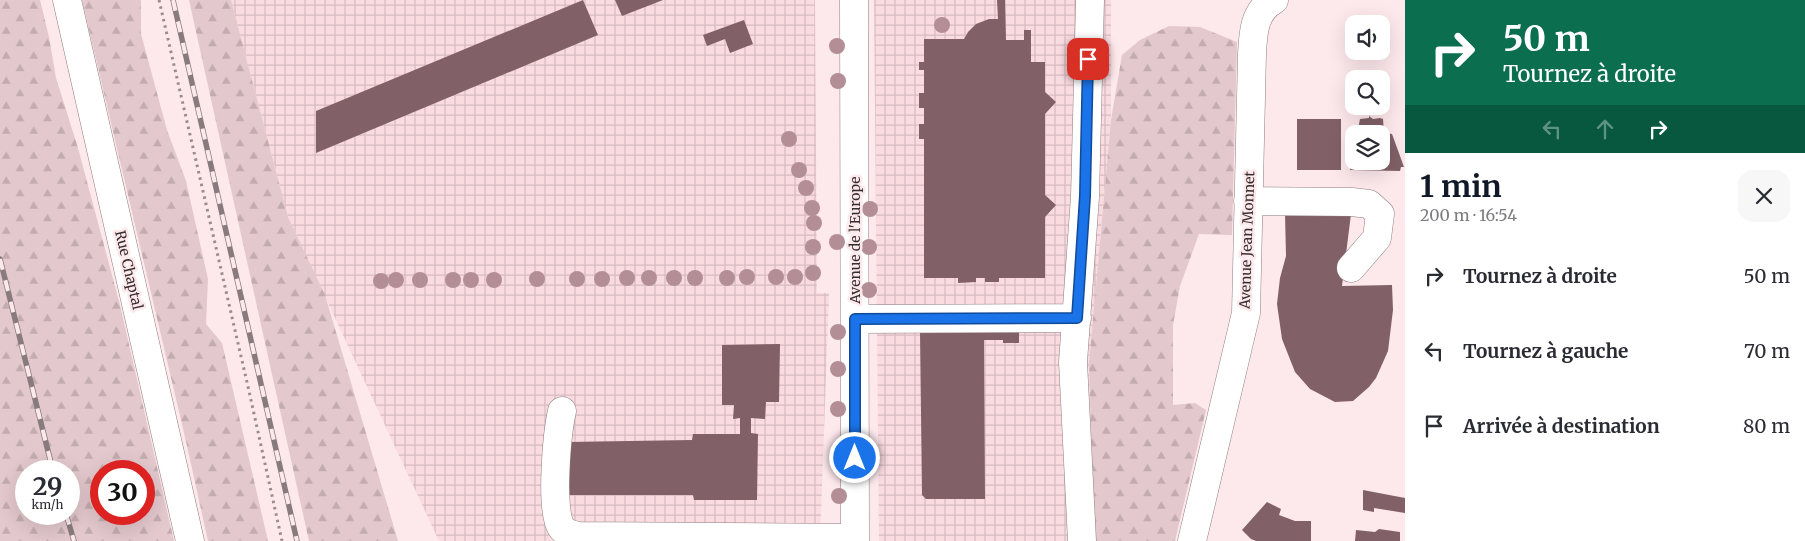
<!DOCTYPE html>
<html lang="fr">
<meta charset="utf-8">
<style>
:root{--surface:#fff;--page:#f7f7f7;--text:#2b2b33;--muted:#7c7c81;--accent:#111827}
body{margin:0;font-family:Merriweather,serif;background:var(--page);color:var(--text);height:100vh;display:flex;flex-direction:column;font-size:19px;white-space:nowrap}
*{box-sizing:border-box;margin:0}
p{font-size:16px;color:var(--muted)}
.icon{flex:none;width:28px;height:28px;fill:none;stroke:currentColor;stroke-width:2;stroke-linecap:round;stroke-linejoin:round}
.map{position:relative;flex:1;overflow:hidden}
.drawer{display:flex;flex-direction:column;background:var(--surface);width:400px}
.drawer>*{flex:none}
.banner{background:#0b6e4f;color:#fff;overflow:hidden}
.fabs{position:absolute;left:1345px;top:15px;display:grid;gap:10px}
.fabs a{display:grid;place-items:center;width:45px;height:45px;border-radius:10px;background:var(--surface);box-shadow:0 5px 20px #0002;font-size:25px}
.speed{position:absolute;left:15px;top:460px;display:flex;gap:10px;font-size:25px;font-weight:700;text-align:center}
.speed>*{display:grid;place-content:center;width:65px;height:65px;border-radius:50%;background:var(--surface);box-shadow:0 5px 20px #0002;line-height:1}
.speed small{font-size:12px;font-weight:400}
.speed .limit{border:8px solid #d22;background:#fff;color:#111}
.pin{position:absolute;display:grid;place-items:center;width:42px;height:42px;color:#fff;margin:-21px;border-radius:10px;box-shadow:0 2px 8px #0006}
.me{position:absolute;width:55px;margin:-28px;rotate:0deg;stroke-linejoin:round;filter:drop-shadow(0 0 4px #0008)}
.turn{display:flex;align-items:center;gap:18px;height:105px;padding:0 15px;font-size:22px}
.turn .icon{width:65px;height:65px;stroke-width:2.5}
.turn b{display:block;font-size:35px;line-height:42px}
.lanes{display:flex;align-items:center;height:48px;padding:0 15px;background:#0003;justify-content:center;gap:25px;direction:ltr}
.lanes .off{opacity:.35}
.round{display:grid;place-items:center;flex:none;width:52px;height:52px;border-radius:15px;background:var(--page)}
.summary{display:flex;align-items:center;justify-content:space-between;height:85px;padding:0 15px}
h1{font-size:30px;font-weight:700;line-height:38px;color:var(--accent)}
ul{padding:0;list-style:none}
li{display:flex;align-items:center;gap:15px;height:75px;padding:0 15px}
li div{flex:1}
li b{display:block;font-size:19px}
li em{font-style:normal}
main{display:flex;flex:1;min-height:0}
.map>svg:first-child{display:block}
.industrial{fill:url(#industrial-grid)}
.forest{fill:url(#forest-firs);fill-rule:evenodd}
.building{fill:#816167}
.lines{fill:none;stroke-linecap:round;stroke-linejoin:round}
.minor-casing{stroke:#907e81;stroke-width:29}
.path{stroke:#9a8b8e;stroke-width:3;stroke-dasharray:2.5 4;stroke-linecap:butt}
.minor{stroke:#fff;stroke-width:28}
.rail-casing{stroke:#887b7d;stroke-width:5.5}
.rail{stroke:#fde8ec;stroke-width:4;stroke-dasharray:11;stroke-linecap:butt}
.tree{fill:#b38e96}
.route-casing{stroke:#114b97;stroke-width:12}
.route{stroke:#1a73e8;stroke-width:9}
.labels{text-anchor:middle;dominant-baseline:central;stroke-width:5;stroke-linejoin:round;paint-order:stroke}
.street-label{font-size:14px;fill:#342d2e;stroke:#fde8ec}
</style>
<main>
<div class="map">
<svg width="1405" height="541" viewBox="0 0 1405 541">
<defs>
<pattern id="industrial-grid" width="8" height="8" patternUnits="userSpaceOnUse" patternTransform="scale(1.25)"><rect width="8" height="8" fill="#f9dbe0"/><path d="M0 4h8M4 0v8" fill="none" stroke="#d6bcc0"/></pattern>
<pattern id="forest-firs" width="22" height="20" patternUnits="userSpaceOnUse" patternTransform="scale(1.25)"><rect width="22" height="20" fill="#e3c8cd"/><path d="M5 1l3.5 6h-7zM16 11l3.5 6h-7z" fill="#c3acb0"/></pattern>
</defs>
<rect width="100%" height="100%" fill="#fde8ec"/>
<path class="industrial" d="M 231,0 L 815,0 L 817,293 L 829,293 L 820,541 L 439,541 L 288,217 Z
M 874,0 L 1111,0 L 1111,120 L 1089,363 L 1094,541 L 879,541 Z"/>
<path class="forest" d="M 0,0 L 40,0 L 49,37 L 56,78 L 78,148 L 120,305 L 174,541 L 0,541 ZM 26,471 L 69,471 L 69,514 L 26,514 ZM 101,471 L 144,471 L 144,514 L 101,514 Z
M 82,0 L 141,0 L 141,34 L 167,130 L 186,181 L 208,279 L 206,324 L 222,343 L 268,541 L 208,541 L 185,437 Z
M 189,0 L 231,0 L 288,217 L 325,295 L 398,541 L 309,541 Z
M 1169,26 L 1200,27 L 1237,42 L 1232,235 L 1199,234 L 1180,286 L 1173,325 L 1173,405 L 1195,403 L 1206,410 L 1175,541 L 1094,541 L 1089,363 L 1111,120 L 1122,55 L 1140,40 Z"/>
<path class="building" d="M 583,0 L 598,35 L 316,153 L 316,111 Z
M 615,0 L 663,0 L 622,16 Z
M 997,0 L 1005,0 L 1006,40 L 1024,40 L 1024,30 L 1031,30 L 1031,62 L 1045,62 L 1045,92 L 1056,102 L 1045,114 L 1045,195 L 1056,205 L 1045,217 L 1045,278 L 999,278 L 999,282 L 985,282 L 985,278 L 976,278 L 976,282 L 958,283 L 958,278 L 924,278 L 924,139 L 919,139 L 919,124 L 924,124 L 924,108 L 919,108 L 919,93 L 924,93 L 924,70 L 919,70 L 919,62 L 924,62 L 924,39 L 964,39 L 968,32 L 976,24 L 989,19 L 998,19 Z
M 744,20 L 753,44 L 730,53 L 725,39 L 707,46 L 703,35 Z
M 1369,116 L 1373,119 L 1380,118 L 1383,119 L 1384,133 L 1392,134 L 1404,167 L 1401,167 L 1400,171 L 1350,170 L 1353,154 L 1354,161 L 1381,161 L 1381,134 L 1357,134 L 1360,119 L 1369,118 Z
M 1297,119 L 1341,119 L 1341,170 L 1297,170 Z
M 1285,214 L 1351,214 L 1342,286 L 1392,285 L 1393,310 L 1388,351 L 1376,378 L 1369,387 L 1353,401 L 1335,402 L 1310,389 L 1295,372 L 1282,339 L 1277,304 L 1280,278 L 1286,256 Z
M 1019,331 L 1019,343 L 1003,343 L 1003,340 L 984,340 L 985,499 L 926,499 L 922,495 L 920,332 Z
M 780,344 L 779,402 L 766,402 L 765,419 L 751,418 L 751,433 L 758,434 L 757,500 L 694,500 L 693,495 L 567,495 L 567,442 L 692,440 L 693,434 L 740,434 L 740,418 L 733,419 L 734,405 L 722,405 L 722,345 Z
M 1363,490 L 1405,498 L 1405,513 L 1374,508 L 1374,512 L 1363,510 Z
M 1267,502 L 1281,509 L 1279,515 L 1295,521 L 1311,521 L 1311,541 L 1256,541 L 1251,539 L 1242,530 Z
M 1379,529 L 1400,532 L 1400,541 L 1355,541 L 1356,530 L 1375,532 Z"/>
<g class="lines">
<defs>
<path id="minor" d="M 67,0 L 190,541
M 854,0 L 855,541
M 1248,201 L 1352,202 L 1369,204 L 1380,214 L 1377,238 L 1351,268
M 855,319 L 1077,318
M 562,411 C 557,433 550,509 561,527 C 565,533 571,534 578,536 L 855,538
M 1082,541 L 1073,362 L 1085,197 L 1090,0
M 1192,541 L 1246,313 L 1252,54 C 1253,33 1254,11 1274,0"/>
</defs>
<use href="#minor" class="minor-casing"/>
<path class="path" d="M 159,0 L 249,391 L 282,541"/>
<use href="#minor" class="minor"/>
<defs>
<path id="rail" d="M 173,0 L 297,541
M 0,259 L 53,471
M 66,514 L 74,541"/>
</defs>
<use href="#rail" class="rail-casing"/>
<use href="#rail" class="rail"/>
</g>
<g class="tree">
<circle cx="942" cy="25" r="8"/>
<circle cx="837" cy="46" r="8"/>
<circle cx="838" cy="81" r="8"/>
<circle cx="789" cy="139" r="8"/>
<circle cx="799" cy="170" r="8"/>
<circle cx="806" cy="188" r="8"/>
<circle cx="812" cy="208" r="8"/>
<circle cx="870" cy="209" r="8"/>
<circle cx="814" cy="223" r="8"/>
<circle cx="837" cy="242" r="8"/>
<circle cx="813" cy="247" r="8"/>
<circle cx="869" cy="247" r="8"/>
<circle cx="813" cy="273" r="8"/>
<circle cx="747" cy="277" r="8"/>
<circle cx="776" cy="277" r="8"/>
<circle cx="795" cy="277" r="8"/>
<circle cx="627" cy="278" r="8"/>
<circle cx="649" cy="278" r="8"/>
<circle cx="674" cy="278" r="8"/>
<circle cx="695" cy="278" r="8"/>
<circle cx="727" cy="278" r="8"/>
<circle cx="537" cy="279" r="8"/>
<circle cx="577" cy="279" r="8"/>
<circle cx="602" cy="279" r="8"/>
<circle cx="396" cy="280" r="8"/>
<circle cx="420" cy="280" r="8"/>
<circle cx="453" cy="280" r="8"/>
<circle cx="471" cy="280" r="8"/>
<circle cx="494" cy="280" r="8"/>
<circle cx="381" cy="281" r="8"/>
<circle cx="869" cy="290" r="8"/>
<circle cx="838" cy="332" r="8"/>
<circle cx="838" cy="369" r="8"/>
<circle cx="838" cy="409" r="8"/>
<circle cx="838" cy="453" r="8"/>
<circle cx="839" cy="496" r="8"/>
</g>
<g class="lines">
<defs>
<path id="route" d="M 855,458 L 855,319 L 1077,318 L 1085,196 L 1088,59"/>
</defs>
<use href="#route" class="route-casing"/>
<use href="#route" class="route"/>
</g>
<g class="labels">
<g class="street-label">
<text transform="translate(855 240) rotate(-90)">Avenue de l'Europe</text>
<text transform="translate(1247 240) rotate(-88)">Avenue Jean Monnet</text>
<text transform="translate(129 270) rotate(77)">Rue Chaptal</text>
</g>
</g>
</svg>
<div class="fabs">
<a><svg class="icon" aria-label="sound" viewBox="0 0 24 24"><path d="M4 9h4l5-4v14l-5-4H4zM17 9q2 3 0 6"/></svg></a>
<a><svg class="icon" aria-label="search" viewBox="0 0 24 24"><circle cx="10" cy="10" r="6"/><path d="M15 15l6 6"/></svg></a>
<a><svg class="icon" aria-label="layers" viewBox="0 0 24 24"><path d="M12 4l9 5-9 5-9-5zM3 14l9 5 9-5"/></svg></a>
</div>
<div class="speed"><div>29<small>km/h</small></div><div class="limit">30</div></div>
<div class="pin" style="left:1088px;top:59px;background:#d93025"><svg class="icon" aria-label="arrive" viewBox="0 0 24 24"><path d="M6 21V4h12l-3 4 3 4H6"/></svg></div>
<svg class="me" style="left:855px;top:458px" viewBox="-20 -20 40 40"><circle r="17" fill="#1a73e8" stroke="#fff" stroke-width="3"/><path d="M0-11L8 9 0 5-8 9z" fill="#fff"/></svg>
</div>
<section class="drawer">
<div class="banner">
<div class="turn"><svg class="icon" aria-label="right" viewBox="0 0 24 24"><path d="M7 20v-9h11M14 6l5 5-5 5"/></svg><div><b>50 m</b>Tournez à droite</div></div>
<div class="lanes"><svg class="icon off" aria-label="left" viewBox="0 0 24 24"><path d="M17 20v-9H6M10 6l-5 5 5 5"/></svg><svg class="icon off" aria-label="ahead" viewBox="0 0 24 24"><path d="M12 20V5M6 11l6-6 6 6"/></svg><svg class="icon" aria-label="right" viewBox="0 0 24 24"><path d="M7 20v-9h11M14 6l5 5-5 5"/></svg></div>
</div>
<div class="summary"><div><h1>1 min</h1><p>200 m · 16:54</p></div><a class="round"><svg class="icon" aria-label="close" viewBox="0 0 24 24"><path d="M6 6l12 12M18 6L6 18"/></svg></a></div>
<ul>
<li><svg class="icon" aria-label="right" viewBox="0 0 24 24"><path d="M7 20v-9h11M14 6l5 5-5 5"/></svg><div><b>Tournez à droite</b></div><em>50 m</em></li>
<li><svg class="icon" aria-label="left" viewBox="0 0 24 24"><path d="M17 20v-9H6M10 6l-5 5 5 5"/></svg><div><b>Tournez à gauche</b></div><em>70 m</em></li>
<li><svg class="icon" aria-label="arrive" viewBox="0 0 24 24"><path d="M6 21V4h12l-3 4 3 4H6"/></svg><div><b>Arrivée à destination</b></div><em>80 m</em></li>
</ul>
</section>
</main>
